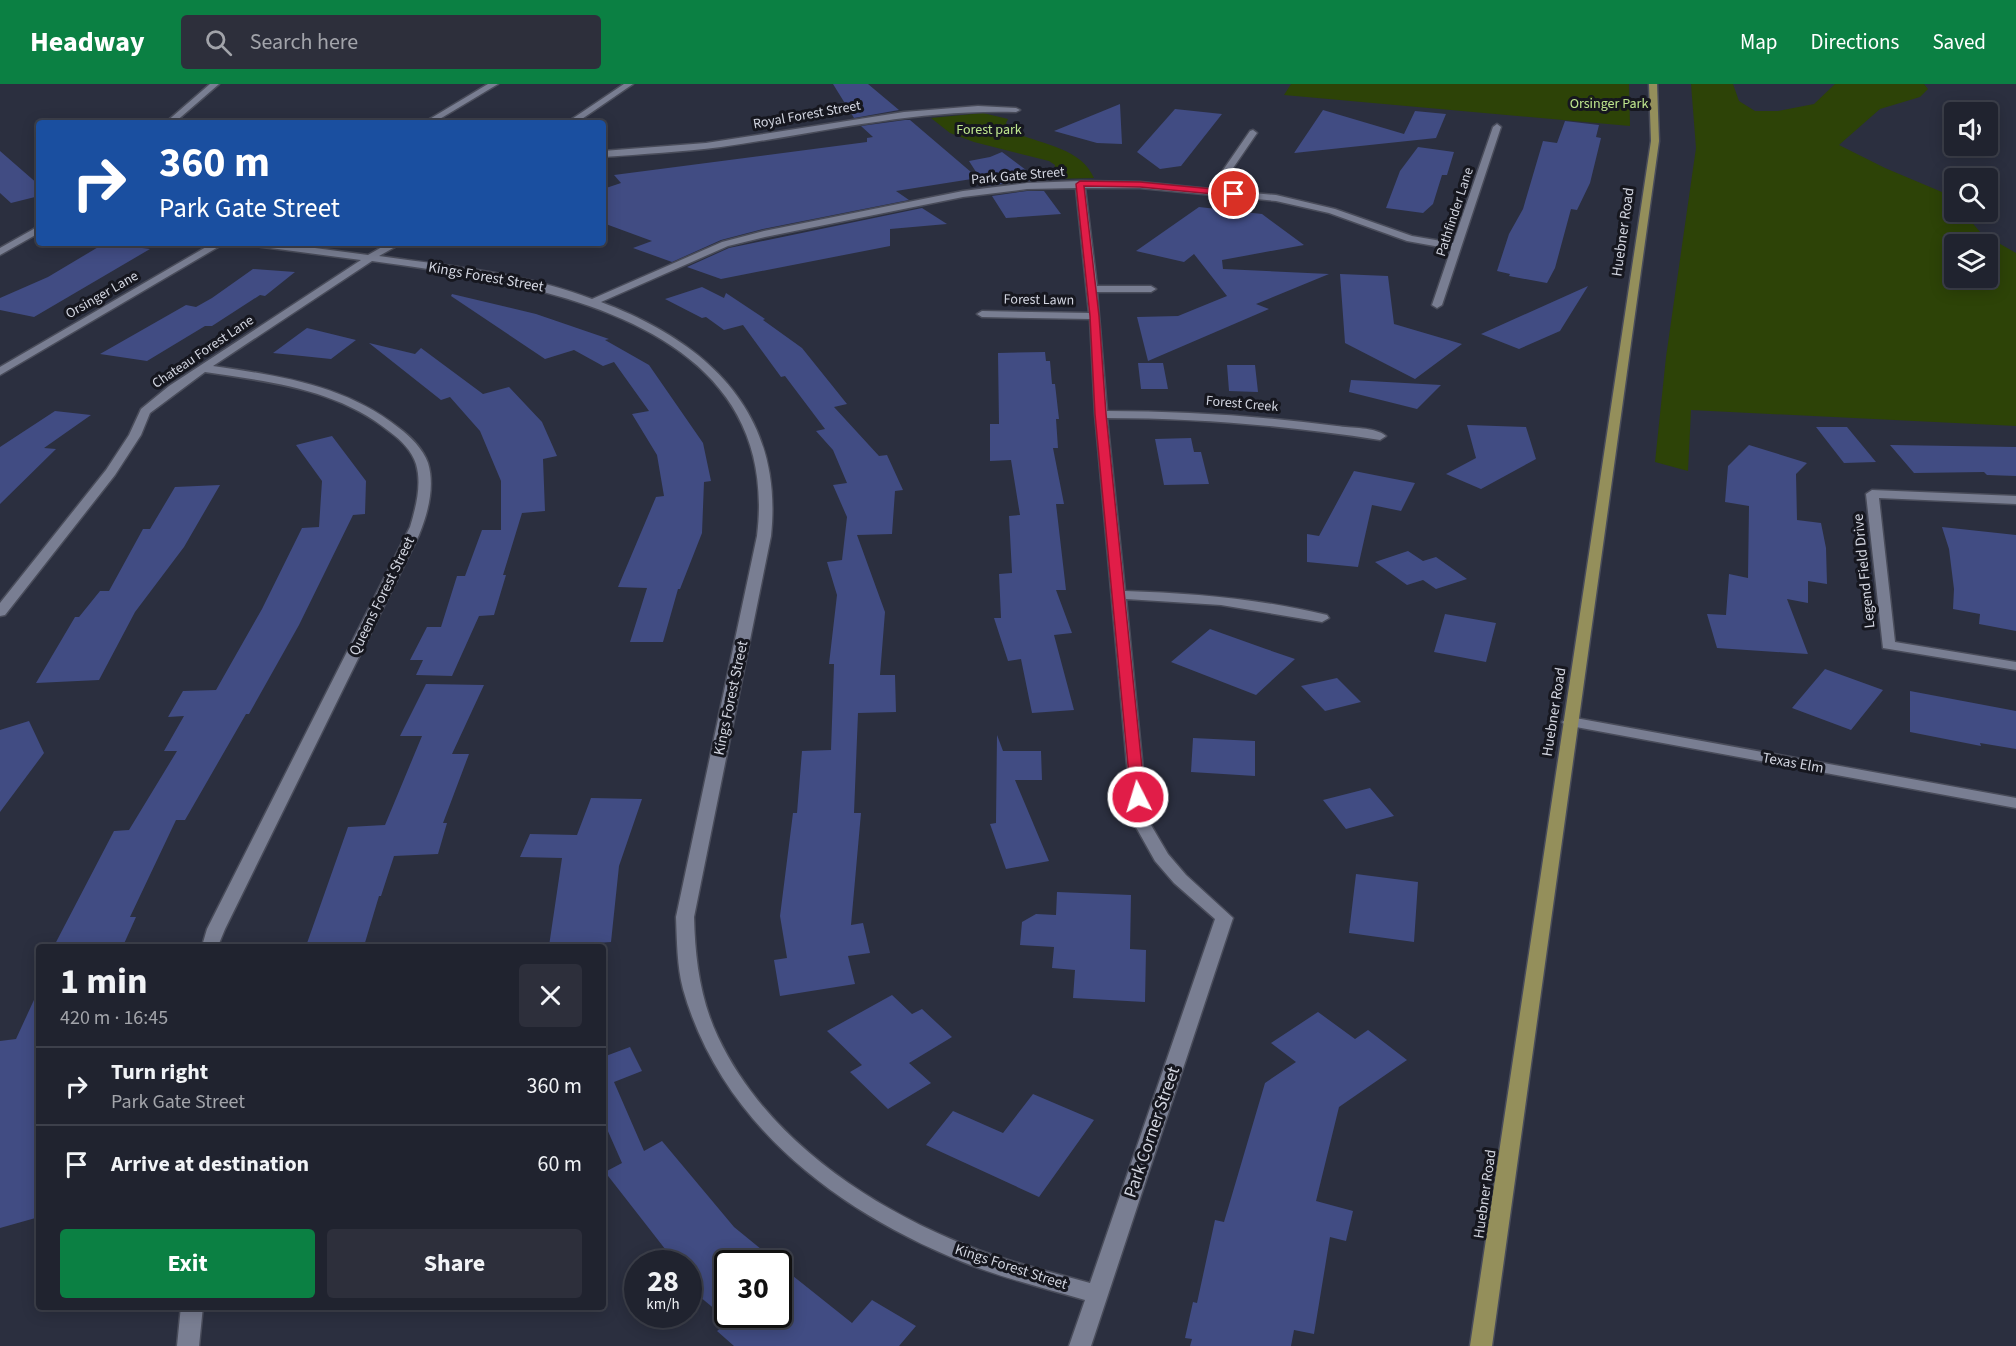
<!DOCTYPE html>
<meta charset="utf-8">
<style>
:root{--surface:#20232f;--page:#2d2f3b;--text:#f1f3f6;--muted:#a2a4aa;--line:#3d404b;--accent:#0b8043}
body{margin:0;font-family:"Source Sans 3",sans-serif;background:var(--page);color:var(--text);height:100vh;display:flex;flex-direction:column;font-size:22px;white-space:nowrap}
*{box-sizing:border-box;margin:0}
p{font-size:20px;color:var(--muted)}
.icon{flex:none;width:33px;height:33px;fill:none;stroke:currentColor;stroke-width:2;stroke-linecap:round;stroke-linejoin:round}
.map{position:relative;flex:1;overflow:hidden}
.details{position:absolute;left:36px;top:860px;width:570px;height:366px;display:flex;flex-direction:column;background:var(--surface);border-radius:6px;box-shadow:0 3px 15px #0003,0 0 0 2px var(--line)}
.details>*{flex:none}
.hud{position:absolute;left:36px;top:36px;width:570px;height:126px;border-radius:6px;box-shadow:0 3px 15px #0003,0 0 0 2px var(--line);background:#1a4fa0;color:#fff;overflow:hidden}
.fabs{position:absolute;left:1944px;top:18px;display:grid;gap:12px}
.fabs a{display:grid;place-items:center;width:54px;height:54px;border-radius:6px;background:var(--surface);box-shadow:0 3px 15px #0003,0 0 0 2px var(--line);font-size:30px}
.speed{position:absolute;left:624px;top:1166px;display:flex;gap:12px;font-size:30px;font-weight:700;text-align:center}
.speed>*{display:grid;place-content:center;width:78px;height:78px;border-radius:50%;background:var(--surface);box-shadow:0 3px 15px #0003,0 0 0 2px var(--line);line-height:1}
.speed small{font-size:15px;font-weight:400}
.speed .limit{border:3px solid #111;border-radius:9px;background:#fff;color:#111}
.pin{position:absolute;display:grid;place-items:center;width:51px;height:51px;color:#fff;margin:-26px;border:3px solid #fff;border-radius:50%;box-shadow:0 2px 6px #0007}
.me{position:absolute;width:66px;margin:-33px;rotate:355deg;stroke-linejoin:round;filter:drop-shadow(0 0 4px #0008)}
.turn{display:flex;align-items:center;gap:21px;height:126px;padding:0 24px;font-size:27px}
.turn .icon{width:78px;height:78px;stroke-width:2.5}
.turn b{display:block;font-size:42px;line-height:51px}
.round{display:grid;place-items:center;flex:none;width:63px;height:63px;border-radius:6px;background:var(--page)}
.headline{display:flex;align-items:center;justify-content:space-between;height:102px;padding:0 24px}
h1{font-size:36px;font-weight:700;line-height:45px}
.button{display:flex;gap:12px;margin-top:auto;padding:12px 24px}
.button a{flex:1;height:69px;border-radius:6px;background:var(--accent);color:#fff;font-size:24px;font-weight:700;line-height:69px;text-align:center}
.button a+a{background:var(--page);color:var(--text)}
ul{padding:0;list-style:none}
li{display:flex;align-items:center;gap:18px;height:78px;padding:0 24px;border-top:2px solid var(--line)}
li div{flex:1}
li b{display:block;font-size:22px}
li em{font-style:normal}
header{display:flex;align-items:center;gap:36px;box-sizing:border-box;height:84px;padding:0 30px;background:var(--accent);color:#fff}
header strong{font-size:28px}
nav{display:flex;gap:33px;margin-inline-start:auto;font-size:21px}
.search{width:420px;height:54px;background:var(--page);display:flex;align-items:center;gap:15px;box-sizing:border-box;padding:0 21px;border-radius:6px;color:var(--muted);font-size:22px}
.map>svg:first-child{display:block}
.green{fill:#2d4307;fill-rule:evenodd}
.building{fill:#414c83}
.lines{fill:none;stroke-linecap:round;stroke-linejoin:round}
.minor-casing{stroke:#494c5a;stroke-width:3}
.primary-casing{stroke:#494c5a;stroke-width:3}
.minor{fill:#797e92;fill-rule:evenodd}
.primary{fill:#948f5b;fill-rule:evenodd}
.route{fill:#e11d48;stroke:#92132f;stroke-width:1.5}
.labels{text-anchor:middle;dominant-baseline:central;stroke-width:6;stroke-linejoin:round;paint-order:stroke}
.far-park-label{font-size:14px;fill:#bfe78e;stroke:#16171f}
.far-street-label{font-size:14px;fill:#d2d5e0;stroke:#16171f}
.street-label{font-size:15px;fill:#d2d5e0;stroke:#16171f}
.near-street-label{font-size:18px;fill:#d2d5e0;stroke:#16171f}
</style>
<header>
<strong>Headway</strong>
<div class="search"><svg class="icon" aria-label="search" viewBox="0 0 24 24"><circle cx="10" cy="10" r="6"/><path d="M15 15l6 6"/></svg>Search here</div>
<nav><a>Map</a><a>Directions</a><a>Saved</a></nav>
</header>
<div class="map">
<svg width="2016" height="1262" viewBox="0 0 2016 1262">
<rect width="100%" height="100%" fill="#2b2f3f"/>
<path class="green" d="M 1291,0 L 1629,0 L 1630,42 L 1284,11 Z
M 1691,0 L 1733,0 L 1739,17 L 1755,27 L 1778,27 L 1814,20 L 1835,0 L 1924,0 L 1928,5 L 1920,13 L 1880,25 L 1839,61 L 1885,84 L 1949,111 L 1954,117 L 1954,128 L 1963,128 L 1981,149 L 2016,169 L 2016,342 L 1691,326 L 1688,387 L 1655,378 L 1666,273 L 1696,64 ZM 1988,160 L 1988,194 L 1954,194 L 1954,160 Z
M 983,29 L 1008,35 L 1006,39 L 1011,47 C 1039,60 1081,63 1094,94 L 1052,95 L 1055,81 L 1049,77 L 974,58 L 950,49 L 931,34 Z"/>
<path class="building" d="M 833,0 L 868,0 L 899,26 L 854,34 Z
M 1120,20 L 1122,60 L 1097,59 L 1054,47 Z
M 1175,25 L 1222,30 L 1181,82 L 1160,85 L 1137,68 Z
M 1323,26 L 1404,50 L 1415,27 L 1446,30 L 1436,54 L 1294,69 Z
M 905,36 L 910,36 L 978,94 L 896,107 L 909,116 L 763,145 L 721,156 L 672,178 L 633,164 L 652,157 L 603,139 L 603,105 L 621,99 L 614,91 L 867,58 L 867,54 L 873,53 L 861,42 Z
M 1565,37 L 1599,41 L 1596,53 L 1601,54 L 1590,99 L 1577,126 L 1571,125 L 1555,184 L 1547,199 L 1509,192 L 1510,190 L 1497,187 L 1509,150 L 1523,125 L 1543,57 L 1557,59 Z
M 1418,63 L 1454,68 L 1447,91 L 1442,91 L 1433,120 L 1423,129 L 1386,124 L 1400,87 Z
M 0,67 L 39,101 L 39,112 L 11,119 L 0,109 Z
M 1002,68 L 1034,92 L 1037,96 L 985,102 L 969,77 L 990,73 Z
M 1027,107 L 1044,107 L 1061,130 L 1006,134 L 992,112 Z
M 1199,123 L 1262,130 L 1304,161 L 1222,176 L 1223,185 L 1329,190 L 1256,220 L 1269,225 L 1148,277 L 1137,233 L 1178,232 L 1227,212 L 1194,170 L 1184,178 L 1136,167 Z
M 922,124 L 947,140 L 890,145 L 890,162 L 721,195 L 687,183 L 729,164 Z
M 105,159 L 150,165 L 34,233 L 0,226 L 0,214 L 48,193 Z
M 253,185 L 295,188 L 265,212 L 260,211 L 212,242 L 205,242 L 147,277 L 100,270 L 186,221 L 196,223 L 212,214 Z
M 1340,190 L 1388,192 L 1394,240 L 1462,260 L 1415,295 L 1345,259 Z
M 1588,202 L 1560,247 L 1519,265 L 1481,250 Z
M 702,203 L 724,214 L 726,209 L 765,235 L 763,236 L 802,264 L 847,320 L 834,323 L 879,372 L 887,371 L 903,406 L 895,407 L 892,450 L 857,451 L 885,528 L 880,591 L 895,591 L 896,628 L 858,629 L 854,729 L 861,729 L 851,841 L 863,839 L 870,869 L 848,872 L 855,900 L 780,912 L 774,876 L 787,874 L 780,832 L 793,729 L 797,729 L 802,667 L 831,666 L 834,580 L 829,580 L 837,511 L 827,478 L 842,476 L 847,433 L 833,401 L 847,399 L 833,366 L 816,347 L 825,345 L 785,292 L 781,293 L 743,241 L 724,246 L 706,233 L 702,234 L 665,215 Z
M 452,210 L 536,230 L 609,255 L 605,256 L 649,281 L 703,359 L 711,397 L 704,398 L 702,449 L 680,505 L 678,505 L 663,558 L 630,558 L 647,504 L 618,503 L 656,413 L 664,412 L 657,371 L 632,330 L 649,327 L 614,278 L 603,282 L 574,266 L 545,275 L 451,212 Z
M 307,244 L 356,256 L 331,275 L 273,269 Z
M 369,259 L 415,270 L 421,264 L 483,310 L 509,303 L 542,338 L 557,372 L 543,375 L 545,427 L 522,429 L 503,491 L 506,491 L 494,531 L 479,532 L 452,592 L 416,591 L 423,576 L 410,576 L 427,543 L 441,543 L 457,492 L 465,492 L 482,446 L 501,446 L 501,397 L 480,347 L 450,313 L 441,316 Z
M 1045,268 L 1046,277 L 1050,277 L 1052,300 L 1055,300 L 1059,335 L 1056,335 L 1058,364 L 1053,364 L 1064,420 L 1056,420 L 1066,506 L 1056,506 L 1072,549 L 1054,551 L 1074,626 L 1032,629 L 1021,575 L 1008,577 L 994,534 L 1001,534 L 999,490 L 1012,489 L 1009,432 L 1020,431 L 1011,376 L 990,377 L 990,340 L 999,340 L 998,269 Z
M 1138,279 L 1163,279 L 1168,305 L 1141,305 Z
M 1227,281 L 1255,281 L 1258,308 L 1229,307 Z
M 1351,296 L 1441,301 L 1417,325 L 1349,308 Z
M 55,327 L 91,331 L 44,364 L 56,365 L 0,420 L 0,363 Z
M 1467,341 L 1526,343 L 1536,375 L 1481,405 L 1446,390 L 1476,374 Z
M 1816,343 L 1847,343 L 1876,378 L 1844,379 Z
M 332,352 L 366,397 L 365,430 L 353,431 L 299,541 L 249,630 L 246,630 L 185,736 L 176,736 L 130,833 L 136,833 L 123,862 L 54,862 L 114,747 L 129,746 L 177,667 L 164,667 L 184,632 L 168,633 L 183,607 L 216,606 L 262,525 L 302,444 L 319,443 L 322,397 L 296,361 Z
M 1191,354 L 1194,368 L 1201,368 L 1209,400 L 1164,401 L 1155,355 Z
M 1749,361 L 1807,379 L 1796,390 L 1797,436 L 1821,439 L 1826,464 L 1827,500 L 1808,497 L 1808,519 L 1787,515 L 1808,570 L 1717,564 L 1707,530 L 1726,531 L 1729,490 L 1748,494 L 1749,422 L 1725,418 L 1728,382 Z
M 1890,361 L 2016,363 L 2016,392 L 1987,391 L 1984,388 L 1914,389 Z
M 1354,387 L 1415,399 L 1401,427 L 1372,421 L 1358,483 L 1307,478 L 1307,450 L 1319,452 Z
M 220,401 L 184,463 L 135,528 L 99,596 L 36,599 L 75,533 L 79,533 L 100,507 L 109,507 L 143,445 L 150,445 L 175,403 Z
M 1942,443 L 2016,451 L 2016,547 L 1979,540 L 1980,530 L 1953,525 L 1954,505 L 1949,465 Z
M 1408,467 L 1423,477 L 1436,473 L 1467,495 L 1436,505 L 1423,496 L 1407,501 L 1375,478 Z
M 1445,530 L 1496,539 L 1486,578 L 1434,568 Z
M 1210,545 L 1266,565 L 1295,575 L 1256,611 L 1171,578 Z
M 1825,585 L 1883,606 L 1851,646 L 1792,624 Z
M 1337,594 L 1361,618 L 1325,627 L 1301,602 Z
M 426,600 L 484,601 L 452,670 L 469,670 L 443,739 L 447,739 L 438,770 L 394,772 L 381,812 L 379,812 L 364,862 L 306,862 L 348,743 L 385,741 L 422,652 L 400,652 Z
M 1910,607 L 2016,627 L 2016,665 L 1980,659 L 1981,662 L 1910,648 Z
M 29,637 L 44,669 L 0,728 L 0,646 Z
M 997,651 L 1003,667 L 1041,667 L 1042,696 L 1015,696 L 1049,777 L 1006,785 L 990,740 L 996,739 Z
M 1193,654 L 1255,657 L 1255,692 L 1191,688 Z
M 1370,704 L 1394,732 L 1346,745 L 1323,716 Z
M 591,714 L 642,715 L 619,782 L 611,858 L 549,862 L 562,774 L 520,773 L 530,750 L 577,751 Z
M 1356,790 L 1418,798 L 1414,858 L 1349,849 Z
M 1057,808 L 1131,811 L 1130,865 L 1146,866 L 1145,918 L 1073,914 L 1075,886 L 1052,884 L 1054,863 L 1020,861 L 1022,838 L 1036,830 L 1056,831 Z
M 39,905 L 39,1133 L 0,1144 L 0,957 L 16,955 Z
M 892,911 L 912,930 L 922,925 L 952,953 L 909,979 L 931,999 L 888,1025 L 850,988 L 862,981 L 827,947 Z
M 1318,928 L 1355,955 L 1368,946 L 1407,976 L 1339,1023 L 1316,1117 L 1353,1127 L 1346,1157 L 1330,1153 L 1314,1250 L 1294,1246 L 1291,1262 L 1190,1262 L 1192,1255 L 1185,1254 L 1193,1218 L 1197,1219 L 1215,1136 L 1224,1138 L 1265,999 L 1296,978 L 1271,959 Z
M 630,963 L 642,987 L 614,998 L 644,1067 L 662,1057 L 734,1143 L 778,1179 L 728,1179 L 728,1236 L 688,1203 L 688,1179 L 676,1179 L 605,1088 L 622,1079 L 603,1036 L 603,973 Z
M 1033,1010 L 1094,1036 L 1039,1113 L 926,1061 L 953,1027 L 1003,1049 Z
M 778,1180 L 852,1239 L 872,1216 L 916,1242 L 899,1262 L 734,1262 L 717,1247 L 738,1230 L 778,1230 Z"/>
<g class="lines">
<defs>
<path id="minor" d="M 210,0 L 219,0 L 174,39 L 165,39 Z
M 488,0 L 498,0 L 433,39 L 423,39 Z
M 624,0 L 633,0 L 576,39 L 566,39 Z
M 978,22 L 1016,24 L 1020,26 L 1016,28 C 915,25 820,49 721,63 C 682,68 643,70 603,73 L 603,67 L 706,59 L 904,28 Z
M 1497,40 L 1501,43 L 1442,221 L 1437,224 L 1432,221 L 1451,165 L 1407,157 L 1329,129 L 1276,117 L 1140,104 L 1085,104 L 1097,202 L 1151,202 L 1156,205 L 1151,208 L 1097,208 L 1107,327 C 1184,327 1260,332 1337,342 C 1350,344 1376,343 1386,352 L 1380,356 C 1289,342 1199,334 1107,334 L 1125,507 C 1193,509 1261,515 1327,531 L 1329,534 L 1322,538 L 1221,521 L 1126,515 L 1148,736 L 1168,770 L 1186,791 L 1233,834 L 1091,1262 L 1069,1262 L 1085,1216 C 1044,1204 1002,1194 963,1178 C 838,1128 721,1040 683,905 C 677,882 677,857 676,833 L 757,452 C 784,233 531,199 372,177 L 213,282 C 280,292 345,301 399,344 C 410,352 423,365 428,379 C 435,402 428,429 419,451 L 225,845 L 218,862 L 202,862 L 207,845 L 410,443 C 416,423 422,400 416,380 C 412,367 401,356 390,348 C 337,305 271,298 205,288 L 150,329 L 141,351 L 115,391 L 5,531 L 0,532 L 0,519 L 106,386 L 129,351 L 141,325 L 169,302 L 361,176 L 255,162 L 250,159 L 277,159 L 368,171 L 389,159 L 402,159 L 379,172 C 450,182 525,189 592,215 L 722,158 L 764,147 L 963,107 L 1027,99 L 1080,97 L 1140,98 L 1210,105 L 1250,47 L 1253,46 L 1257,49 L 1218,106 L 1276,111 L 1335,125 L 1412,152 L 1453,159 L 1493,43 ZM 1076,104 L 1089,229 L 982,227 L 977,230 L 982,233 L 1090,235 L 1095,330 L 1132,736 L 1155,777 L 1174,799 L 1215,835 L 1090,1199 C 1054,1189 1017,1180 981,1167 C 876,1128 767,1057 718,953 C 700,915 695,874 694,833 L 771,452 C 784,329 709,259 601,218 L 728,162 L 765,153 L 963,113 L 1027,105 Z
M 39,142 L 39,149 L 0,171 L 0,164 Z
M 213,159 L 225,159 L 0,291 L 0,283 Z
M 1872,406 L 2016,412 L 2016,420 L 1879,414 L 1895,558 L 2016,578 L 2016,586 L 1883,564 L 1866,410 Z
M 1570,633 L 2016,714 L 2016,724 L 1565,641 L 1562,638 Z
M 181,1222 L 203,1222 L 199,1262 L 177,1262 Z"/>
<path id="primary" d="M 1649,0 L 1657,0 L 1659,57 L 1492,1262 L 1470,1262 L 1651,57 Z"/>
</defs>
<use href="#minor" class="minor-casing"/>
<use href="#primary" class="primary-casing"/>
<use href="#minor" class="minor"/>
<use href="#primary" class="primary"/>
</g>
<path class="route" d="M 1080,97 L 1140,98 L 1234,107 L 1238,110 L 1234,112 L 1140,103 L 1084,102 L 1099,232 L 1106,330 L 1145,713 L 1138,718 L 1131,713 L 1095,330 L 1090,232 L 1076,100 Z"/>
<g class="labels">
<g class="far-park-label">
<text x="1609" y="20">Orsinger Park</text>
<text x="989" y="46">Forest park</text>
</g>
<g class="far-street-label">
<text transform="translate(807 31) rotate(-10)">Royal Forest Street</text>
<text transform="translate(1018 92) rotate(-5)">Park Gate Street</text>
<text transform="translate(1455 128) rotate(-72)">Pathfinder Lane</text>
<text transform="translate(102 211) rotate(-30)">Orsinger Lane</text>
<text transform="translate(1039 216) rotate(1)">Forest Lawn</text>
<text transform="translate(203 268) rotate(-34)">Chateau Forest Lane</text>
<text transform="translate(1242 320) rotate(5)">Forest Creek</text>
</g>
<g class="street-label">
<text transform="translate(1623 148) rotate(-82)">Huebner Road</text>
<text transform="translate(486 193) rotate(10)">Kings Forest Street</text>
<text transform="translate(1864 487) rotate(-96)">Legend Field Drive</text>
<text transform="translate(382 512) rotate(-64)">Queens Forest Street</text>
<text transform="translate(731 614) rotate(-78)">Kings Forest Street</text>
<text transform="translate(1554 628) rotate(-81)">Huebner Road</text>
<text transform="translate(1793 679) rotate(10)">Texas Elm</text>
<text transform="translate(1485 1110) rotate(-82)">Huebner Road</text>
<text transform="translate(1011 1183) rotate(18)">Kings Forest Street</text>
</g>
<g class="near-street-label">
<text transform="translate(1152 1048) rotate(-71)">Park Corner Street</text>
</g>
</g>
</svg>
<div class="fabs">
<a><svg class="icon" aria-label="sound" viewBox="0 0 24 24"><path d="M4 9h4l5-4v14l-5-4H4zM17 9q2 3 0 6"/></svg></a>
<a><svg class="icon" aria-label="search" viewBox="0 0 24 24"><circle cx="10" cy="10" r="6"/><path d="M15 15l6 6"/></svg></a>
<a><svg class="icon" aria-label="layers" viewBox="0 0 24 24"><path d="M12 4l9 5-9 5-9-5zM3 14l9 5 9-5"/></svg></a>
</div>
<div class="speed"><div>28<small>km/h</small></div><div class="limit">30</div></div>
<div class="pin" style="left:1234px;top:110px;background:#d93025"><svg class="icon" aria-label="arrive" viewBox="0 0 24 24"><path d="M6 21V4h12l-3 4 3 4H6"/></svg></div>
<svg class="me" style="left:1138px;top:713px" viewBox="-20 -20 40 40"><circle r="17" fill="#e11d48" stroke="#fff" stroke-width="3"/><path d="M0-11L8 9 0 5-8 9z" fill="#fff"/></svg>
<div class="hud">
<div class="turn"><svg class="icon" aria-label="right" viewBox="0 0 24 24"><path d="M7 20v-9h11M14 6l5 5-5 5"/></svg><div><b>360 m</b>Park Gate Street</div></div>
</div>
<section class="details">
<div class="headline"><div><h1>1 min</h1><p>420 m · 16:45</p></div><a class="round"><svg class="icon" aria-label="close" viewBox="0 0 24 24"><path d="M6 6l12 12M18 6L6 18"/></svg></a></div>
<ul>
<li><svg class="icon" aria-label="right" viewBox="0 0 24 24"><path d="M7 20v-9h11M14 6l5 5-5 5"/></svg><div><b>Turn right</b><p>Park Gate Street</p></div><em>360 m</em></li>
<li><svg class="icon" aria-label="arrive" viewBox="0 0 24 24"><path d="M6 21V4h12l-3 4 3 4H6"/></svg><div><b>Arrive at destination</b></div><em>60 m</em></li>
</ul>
<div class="button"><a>Exit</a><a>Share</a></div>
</section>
</div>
